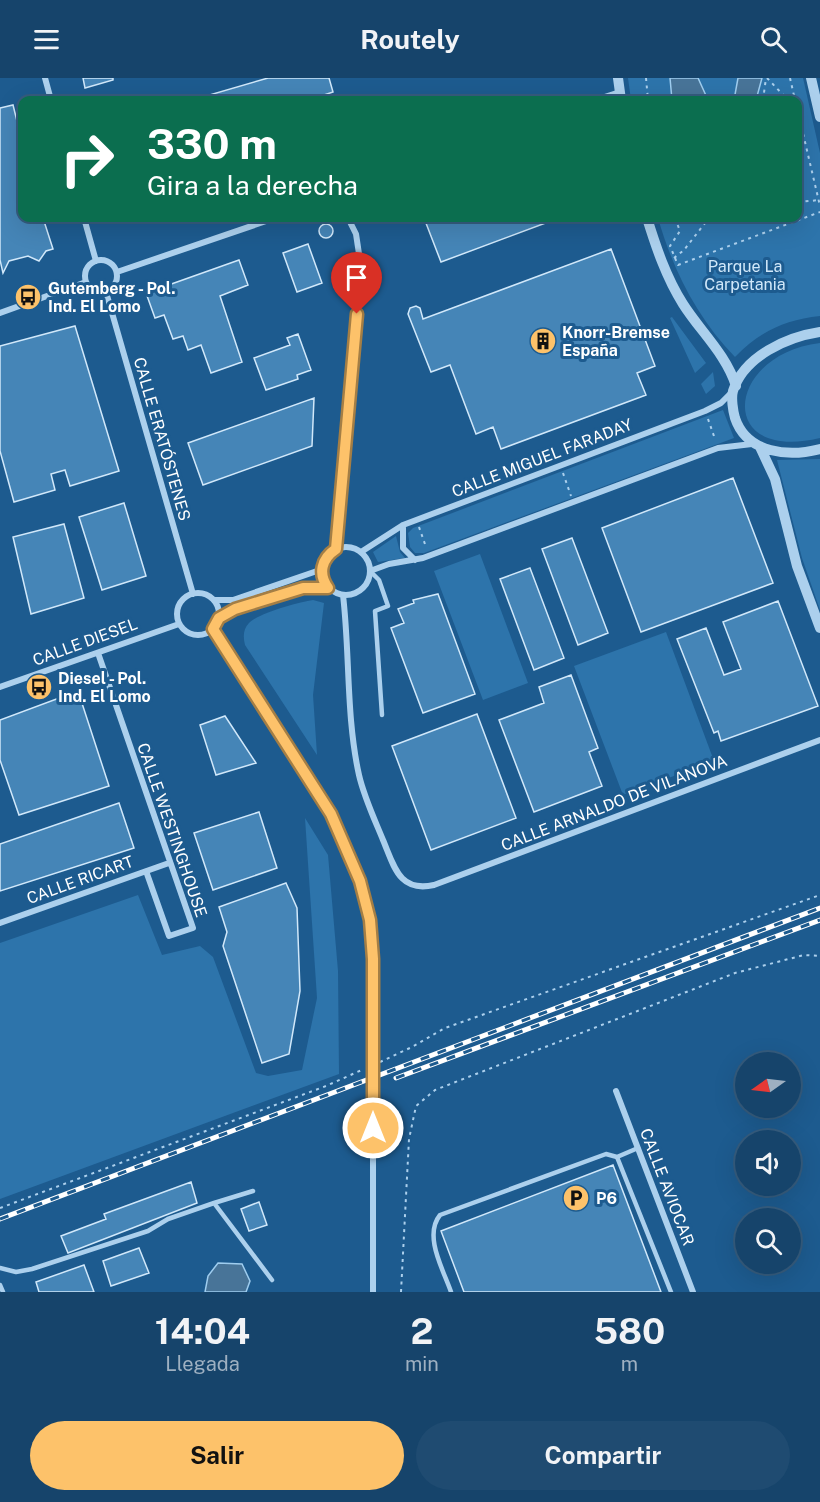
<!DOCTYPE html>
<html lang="es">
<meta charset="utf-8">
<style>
:root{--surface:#16446b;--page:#1f4b71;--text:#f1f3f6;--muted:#9eb0c1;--line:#355c7e;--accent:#fdc26a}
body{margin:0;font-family:"Public Sans",sans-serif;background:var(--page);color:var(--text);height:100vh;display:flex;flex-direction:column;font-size:22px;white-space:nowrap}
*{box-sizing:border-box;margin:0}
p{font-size:20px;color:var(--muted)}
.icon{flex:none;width:33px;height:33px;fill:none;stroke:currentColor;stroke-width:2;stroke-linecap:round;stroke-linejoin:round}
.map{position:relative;height:1214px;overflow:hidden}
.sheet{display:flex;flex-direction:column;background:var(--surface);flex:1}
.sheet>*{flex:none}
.guide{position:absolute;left:18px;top:18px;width:784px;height:126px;border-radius:12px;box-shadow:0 6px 24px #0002,0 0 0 2px var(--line);background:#0b6e4f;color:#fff;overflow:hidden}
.needle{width:39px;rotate:256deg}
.controls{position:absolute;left:735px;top:974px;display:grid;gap:12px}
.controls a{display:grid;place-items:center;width:66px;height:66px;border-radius:50%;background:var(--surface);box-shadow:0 6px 24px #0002,0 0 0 2px var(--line);font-size:30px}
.pin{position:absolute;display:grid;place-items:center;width:51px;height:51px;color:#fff;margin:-62px -26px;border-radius:50% 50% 50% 0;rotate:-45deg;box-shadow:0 0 6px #0007}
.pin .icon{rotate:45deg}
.me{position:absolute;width:66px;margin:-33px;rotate:0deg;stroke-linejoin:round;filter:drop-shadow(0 0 4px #0008)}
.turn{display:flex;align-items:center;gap:21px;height:126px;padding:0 30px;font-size:27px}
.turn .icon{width:78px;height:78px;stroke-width:2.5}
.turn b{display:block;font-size:42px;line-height:51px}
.eta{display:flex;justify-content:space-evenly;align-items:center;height:102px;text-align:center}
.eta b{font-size:36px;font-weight:700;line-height:42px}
.cta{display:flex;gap:12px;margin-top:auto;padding:12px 30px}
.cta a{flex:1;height:69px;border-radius:36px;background:var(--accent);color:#111;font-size:24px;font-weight:700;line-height:69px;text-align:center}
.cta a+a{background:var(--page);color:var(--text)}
header{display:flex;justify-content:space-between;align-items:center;height:78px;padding:0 30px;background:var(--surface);font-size:27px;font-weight:700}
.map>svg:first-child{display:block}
.green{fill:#2d74ab}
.water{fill:#487498;stroke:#9fcdef;stroke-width:1.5}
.building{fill:#4585b7;stroke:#d1e8fa;stroke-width:1.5}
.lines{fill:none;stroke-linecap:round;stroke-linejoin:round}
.path{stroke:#acd0ed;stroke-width:2;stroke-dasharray:3 4.5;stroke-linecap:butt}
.service{stroke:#acd0ed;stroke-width:4.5}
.minor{stroke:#acd0ed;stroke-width:6}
.tertiary{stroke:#acd0ed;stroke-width:10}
.rail-casing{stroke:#fff;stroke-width:5}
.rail{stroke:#1d5b8f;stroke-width:3;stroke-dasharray:9;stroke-linecap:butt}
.minor-bridge{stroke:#acd0ed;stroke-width:6}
.route-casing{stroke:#a47e45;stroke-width:15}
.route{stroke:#fdc26a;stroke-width:10}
.labels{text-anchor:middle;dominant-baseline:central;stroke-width:6;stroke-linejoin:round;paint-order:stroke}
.park-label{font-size:16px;fill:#d1e8fa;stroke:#1d5b8f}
.poi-label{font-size:16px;font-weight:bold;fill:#fff;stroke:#1d5b8f;text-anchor:start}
.street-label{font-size:16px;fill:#fff;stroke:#1d5b8f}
</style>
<header><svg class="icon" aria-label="menu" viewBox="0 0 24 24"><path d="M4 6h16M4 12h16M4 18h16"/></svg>Routely<svg class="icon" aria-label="search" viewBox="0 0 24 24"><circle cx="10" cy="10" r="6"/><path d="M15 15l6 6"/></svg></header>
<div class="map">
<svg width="820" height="1214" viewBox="0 0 820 1214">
<rect width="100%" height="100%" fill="#1d5b8f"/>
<path class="green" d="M 628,0 L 803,0 L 820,75 L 820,238 C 785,242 760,253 735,279 C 697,240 673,192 658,140 L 798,140 L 798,22 L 631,22 Z
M 672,239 L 706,285 L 695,295 L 670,240 Z
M 820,265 L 820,360 C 714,385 726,276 820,265 Z
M 713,294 L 715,308 L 706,316 L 701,306 Z
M 723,332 L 734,360 L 424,475 L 415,475 L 410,469 L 408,455 L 413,450 Z
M 820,381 L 820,532 L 802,480 L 777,382 Z
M 396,458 L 400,474 L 405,480 L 378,484 L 373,474 Z
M 480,476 L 528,605 L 483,622 L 434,493 Z
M 313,522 L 324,525 L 313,617 L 317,677 L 245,567 C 243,559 243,551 249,545 C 259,535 299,524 313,522 Z
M 666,554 L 714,683 L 623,717 L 574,588 Z
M 305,740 L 328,777 L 338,893 L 339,996 L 0,1121 L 0,865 L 138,817 L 162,877 L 200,868 L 213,879 L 256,995 L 268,998 L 302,992 L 317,920 Z"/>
<path class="water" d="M 670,0 L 698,0 L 708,22 L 672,22 Z
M 738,0 L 762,0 L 756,22 L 734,22 Z
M 218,1185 L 242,1186 L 250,1203 L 246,1214 L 205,1214 L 208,1198 Z"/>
<path class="building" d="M 83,0 L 113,0 L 113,2 L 85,10 Z
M 268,0 L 329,0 L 333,14 L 321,18 L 322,22 L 199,22 L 199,20 Z
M 13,27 L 22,63 L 22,140 L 43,140 L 53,171 L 46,173 L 39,183 L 28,178 L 9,183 L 3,195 L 0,182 L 0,30 Z
M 424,140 L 559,140 L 441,184 Z
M319 153a7 7 0 1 1 14 0a7 7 0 1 1-14 0Z
M 308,166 L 322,205 L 297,214 L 283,175 Z
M 611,171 L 655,288 L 637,295 L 646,317 L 501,371 L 493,349 L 476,356 L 450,287 L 431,294 L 408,236 L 410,230 L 416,228 L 420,230 L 423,241 Z
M 239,182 L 248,207 L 220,218 L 242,284 L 211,295 L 201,267 L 188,272 L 183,258 L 173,261 L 164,237 L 155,240 L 146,215 Z
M 75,248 L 119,393 L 70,408 L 65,392 L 51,396 L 55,412 L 14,424 L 0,373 L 0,268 Z
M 298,256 L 311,292 L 297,297 L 298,301 L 266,312 L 254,280 L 290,267 L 287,260 Z
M 314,320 L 312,368 L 203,407 L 188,365 Z
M 733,400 L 773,505 L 641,554 L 602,450 Z
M 124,425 L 146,498 L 102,512 L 79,439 Z
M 64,446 L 84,520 L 31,536 L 13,459 Z
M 572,460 L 608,555 L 578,567 L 542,471 Z
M 530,490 L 564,580 L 534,592 L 500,501 Z
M 438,516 L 475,616 L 423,635 L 391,550 L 404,545 L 398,531 L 414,525 L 413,522 Z
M 778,523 L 818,628 L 721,663 L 718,653 L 714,655 L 677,561 L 706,550 L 724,597 L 741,591 L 723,544 Z
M 571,597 L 598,670 L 589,674 L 602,708 L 534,734 L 499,642 L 544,625 L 539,609 Z
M 78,613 L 109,708 L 19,737 L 0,682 L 0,642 Z
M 477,636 L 516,740 L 431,772 L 392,668 Z
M 225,638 L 256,685 L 216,697 L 200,647 Z
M 119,725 L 134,770 L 0,813 L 0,766 Z
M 259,734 L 277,790 L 213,812 L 194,755 Z
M 286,805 L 297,830 L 300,913 L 289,976 L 262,985 L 223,868 L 227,854 L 219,829 Z
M 613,1087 L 661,1214 L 464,1214 L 441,1153 Z
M 191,1104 L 197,1125 L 68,1175 L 61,1158 L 106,1141 L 104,1136 Z
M 259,1124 L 267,1147 L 249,1153 L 241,1131 Z
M 139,1170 L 149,1195 L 111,1208 L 103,1183 Z
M 84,1187 L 94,1214 L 39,1214 L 36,1204 Z"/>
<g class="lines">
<path class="path" d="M 646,0 L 648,22
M 767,0 L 788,22
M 790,0 L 795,22
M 763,22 L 766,0
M 798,34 L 820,128
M 798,124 L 820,122
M 675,140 L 680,153 L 670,168 L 678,187 L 820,134
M 674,180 L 684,172 L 709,140
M 708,341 L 715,361
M 563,395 L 571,418
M 419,449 L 426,469
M 380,984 L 412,969 L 445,950 L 820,817
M 0,1130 L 326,1008 L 364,991
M 401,1214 L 409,1061 L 416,1028 L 435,1012 L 735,895 L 804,877 L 820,878"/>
<path class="service" d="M 370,493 L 379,502 L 388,528 L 375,533 L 382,637
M 617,1079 L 671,1214
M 214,1125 L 253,1113
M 0,1190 L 16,1194 L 32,1191 L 148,1153 L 168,1141 L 214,1125 L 272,1202
M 0,1207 L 3,1214
M 451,1214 C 444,1193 423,1158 440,1137 L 606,1076 L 617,1079 L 638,1070"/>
<path class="minor" d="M 45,0 L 51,22
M 595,22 L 620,14
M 84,140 L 96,183
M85 198a16 16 0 1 1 32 0a16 16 0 1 1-32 0Z
M 117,194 L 275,140
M 106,214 L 193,516
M 0,235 L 86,204
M 403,447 L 403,470 L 415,482
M322 493a24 24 0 1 1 48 0a24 24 0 1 1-48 0Z
M 336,471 L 361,189 L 356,156 L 348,140
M 361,474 L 403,447 L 705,333 L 721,325 L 732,314
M 370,493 L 389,486 L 423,480 L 718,370 L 752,366
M177 536a21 21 0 1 1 42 0a21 21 0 1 1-42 0Z
M 343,517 C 350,576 346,639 359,697 C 364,719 374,740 383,762 C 394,788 399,815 434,807 L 820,662
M 214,522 L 233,522 L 317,493 L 322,489
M 219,540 C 250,522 292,509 328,510
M 213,551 C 262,640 339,719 365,819 C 376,863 373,910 373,955
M 98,575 L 193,850 L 169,858 L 146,793
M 0,609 L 179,546
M 0,845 L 169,785
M 616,1013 L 693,1214
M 373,1214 L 373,1028"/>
<path class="tertiary" d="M 618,0 L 621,22
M 811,0 L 820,39
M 647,140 C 656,169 666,199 683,226 C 700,253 726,276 736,308
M 820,254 C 787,259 744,278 733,313 C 731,320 733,333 735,340 C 747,376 789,379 820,371
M 760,369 L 775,401 L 797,488 L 820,550"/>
<defs>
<path id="rail" d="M 396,1000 L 820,842
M 0,1141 L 820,830"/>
</defs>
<use href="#rail" class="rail-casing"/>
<use href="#rail" class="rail"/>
<path class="minor-bridge" d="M 373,1028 L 373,955"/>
</g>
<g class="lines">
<defs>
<path id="route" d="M 357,236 L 336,471 C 321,481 318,496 328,510 L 303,510 L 235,531 L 219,540 L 213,551 L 331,736 L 360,803 L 370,842 L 373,881 L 373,1050"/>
</defs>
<use href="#route" class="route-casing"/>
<use href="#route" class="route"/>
</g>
<defs>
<symbol id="bus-disc" viewBox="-11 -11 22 22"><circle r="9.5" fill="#fdc26a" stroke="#1d5b8f"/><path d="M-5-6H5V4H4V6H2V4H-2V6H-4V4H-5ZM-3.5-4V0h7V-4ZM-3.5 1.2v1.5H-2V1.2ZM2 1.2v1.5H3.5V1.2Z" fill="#111"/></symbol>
<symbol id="building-disc" viewBox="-11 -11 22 22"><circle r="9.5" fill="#fdc26a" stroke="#1d5b8f"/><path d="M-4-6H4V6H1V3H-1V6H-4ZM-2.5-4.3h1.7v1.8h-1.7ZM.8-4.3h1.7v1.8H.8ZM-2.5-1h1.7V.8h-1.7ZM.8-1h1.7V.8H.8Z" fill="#111"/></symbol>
<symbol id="parking-disc" viewBox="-11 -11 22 22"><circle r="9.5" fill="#fdc26a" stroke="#1d5b8f"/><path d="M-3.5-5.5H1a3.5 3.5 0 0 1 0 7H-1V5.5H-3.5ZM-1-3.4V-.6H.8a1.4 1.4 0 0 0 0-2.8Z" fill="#111"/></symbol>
</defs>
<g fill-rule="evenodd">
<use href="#bus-disc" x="13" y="204" width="30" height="30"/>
<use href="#building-disc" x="528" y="248" width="30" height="30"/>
<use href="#bus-disc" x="24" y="594" width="30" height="30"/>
<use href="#parking-disc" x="561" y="1105" width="30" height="30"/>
</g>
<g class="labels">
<g class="park-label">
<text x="745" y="188">Parque La<tspan x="745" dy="18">Carpetania</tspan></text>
</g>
<g class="poi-label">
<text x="48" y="210">Gutemberg - Pol.<tspan x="48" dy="18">Ind. El Lomo</tspan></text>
<text x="562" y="254">Knorr-Bremse<tspan x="562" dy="18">España</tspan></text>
<text x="58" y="600">Diesel - Pol.<tspan x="58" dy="18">Ind. El Lomo</tspan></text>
<text x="596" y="1120">P6</text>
</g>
<g class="street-label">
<text transform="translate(162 361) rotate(74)">CALLE ERATÓSTENES</text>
<text transform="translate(542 380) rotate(-21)">CALLE MIGUEL FARADAY</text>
<text transform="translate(85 564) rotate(-20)">CALLE DIESEL</text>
<text transform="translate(614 725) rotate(-21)">CALLE ARNALDO DE VILANOVA</text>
<text transform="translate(172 752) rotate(71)">CALLE WESTINGHOUSE</text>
<text transform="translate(80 802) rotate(-20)">CALLE RICART</text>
<text transform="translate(667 1109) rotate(69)">CALLE AVIOCAR</text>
</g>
</g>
</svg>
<div class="controls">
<a><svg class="needle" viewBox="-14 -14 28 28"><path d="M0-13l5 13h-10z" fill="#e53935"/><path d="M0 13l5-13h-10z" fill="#9eb0c1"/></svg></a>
<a><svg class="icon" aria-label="sound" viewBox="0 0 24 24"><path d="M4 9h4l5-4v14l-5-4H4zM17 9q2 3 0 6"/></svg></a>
<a><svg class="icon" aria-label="search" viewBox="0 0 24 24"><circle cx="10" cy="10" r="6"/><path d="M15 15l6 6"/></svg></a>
</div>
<div class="pin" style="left:357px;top:236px;background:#d93025"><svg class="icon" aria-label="arrive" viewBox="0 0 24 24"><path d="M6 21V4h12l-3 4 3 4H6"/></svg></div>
<svg class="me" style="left:373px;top:1050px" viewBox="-20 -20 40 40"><circle r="17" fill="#fdc26a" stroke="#fff" stroke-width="3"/><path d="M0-11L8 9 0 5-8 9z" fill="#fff"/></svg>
<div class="guide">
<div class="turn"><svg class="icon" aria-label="right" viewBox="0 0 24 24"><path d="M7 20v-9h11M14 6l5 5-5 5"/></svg><div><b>330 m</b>Gira a la derecha</div></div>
</div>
</div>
<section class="sheet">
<div class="eta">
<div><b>14:04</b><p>Llegada</p></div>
<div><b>2</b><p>min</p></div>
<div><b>580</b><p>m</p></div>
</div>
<div class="cta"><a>Salir</a><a>Compartir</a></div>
</section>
